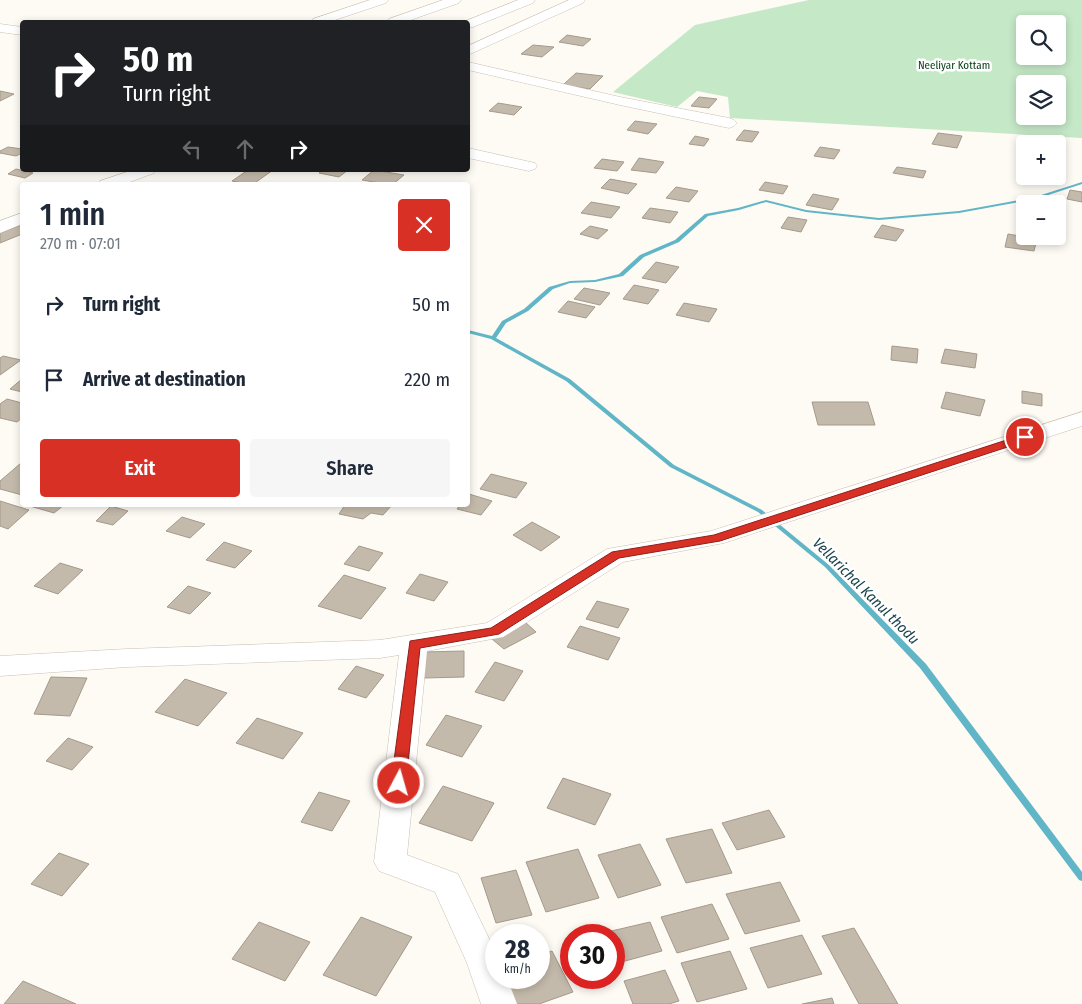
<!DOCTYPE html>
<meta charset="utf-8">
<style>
:root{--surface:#fff;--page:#f6f6f7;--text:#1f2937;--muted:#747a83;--accent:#d93025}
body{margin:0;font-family:"Fira Sans Condensed",sans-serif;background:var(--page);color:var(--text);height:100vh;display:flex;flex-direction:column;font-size:19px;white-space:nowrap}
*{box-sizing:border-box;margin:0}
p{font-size:16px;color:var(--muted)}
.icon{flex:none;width:28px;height:28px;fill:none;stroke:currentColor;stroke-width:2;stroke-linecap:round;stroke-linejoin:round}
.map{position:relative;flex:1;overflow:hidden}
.drawer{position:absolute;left:20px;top:182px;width:450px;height:325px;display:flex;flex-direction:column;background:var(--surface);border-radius:5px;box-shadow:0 2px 8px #0003}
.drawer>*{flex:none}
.banner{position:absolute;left:20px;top:20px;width:450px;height:152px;border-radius:5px;box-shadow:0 2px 8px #0003;background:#202124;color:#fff;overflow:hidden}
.fabs{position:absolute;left:1016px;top:15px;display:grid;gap:10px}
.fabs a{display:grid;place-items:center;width:50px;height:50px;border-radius:5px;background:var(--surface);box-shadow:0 2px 8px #0003;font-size:25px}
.speed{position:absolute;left:485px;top:924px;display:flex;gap:10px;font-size:25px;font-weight:700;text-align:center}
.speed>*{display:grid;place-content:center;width:65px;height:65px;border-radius:50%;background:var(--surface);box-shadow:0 2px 8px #0003;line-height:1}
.speed small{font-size:12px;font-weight:400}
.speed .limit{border:8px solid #d22;background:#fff;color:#111}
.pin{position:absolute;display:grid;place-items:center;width:42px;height:42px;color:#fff;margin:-21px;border:2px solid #fff;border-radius:50%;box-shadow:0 1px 5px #0007}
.me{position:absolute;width:55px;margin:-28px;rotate:6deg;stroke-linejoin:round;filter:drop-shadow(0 0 4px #0008)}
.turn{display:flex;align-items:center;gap:18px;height:105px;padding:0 20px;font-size:22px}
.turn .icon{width:65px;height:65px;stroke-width:2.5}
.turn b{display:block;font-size:35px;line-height:42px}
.lanes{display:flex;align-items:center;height:48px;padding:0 20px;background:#0003;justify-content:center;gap:25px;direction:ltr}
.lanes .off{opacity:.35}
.round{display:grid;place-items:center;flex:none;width:52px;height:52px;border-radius:5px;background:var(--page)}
.overview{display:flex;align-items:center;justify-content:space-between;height:85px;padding:0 20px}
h1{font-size:30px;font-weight:600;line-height:38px}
.primary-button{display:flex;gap:10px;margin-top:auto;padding:10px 20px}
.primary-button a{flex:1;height:58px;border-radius:5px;background:var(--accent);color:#fff;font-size:20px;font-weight:600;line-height:58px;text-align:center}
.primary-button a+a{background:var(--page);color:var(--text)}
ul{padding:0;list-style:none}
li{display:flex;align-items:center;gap:15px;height:75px;padding:0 20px}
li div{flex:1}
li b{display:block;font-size:19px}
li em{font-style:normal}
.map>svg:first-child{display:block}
.green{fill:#c5e8c7;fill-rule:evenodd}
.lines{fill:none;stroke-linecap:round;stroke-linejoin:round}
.stream{fill:#60b5c7;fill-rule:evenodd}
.building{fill:#c4baab;stroke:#a49a8c}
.minor-casing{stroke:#cac0b2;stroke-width:1}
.minor{fill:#fff;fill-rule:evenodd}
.route{fill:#d93025;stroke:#8d1f18}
.labels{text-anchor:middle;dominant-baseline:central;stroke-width:5;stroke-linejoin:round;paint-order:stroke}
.far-park-label{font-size:11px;fill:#003c10;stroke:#fff}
.water-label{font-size:15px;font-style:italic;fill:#163e46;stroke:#fff}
</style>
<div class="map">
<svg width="1082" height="1004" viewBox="0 0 1082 1004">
<rect width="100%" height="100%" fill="#fefaf4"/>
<path class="green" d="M 809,0 L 1082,0 L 1082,138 L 730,118 L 728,97 L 697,91 L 677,107 L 613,92 L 695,25 ZM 1025,24 L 1058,24 L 1058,56 L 1025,56 ZM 1025,84 L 1058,84 L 1058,116 L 1025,116 Z"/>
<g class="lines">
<path class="stream" d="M 1082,182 L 1082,184 L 1036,199 L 959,213 L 879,220 L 806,212 L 766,202 L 739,210 L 708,216 L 679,242 L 644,257 L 623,276 L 595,282 L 570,283 L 553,289 L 528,311 L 506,323 L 496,338 L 570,379 L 674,465 L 762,510 L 829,565 L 926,664 L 1082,872 L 1082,881 L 1079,880 L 920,668 L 825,567 L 758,512 L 670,467 L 566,381 L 491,339 L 468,333 L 468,330 L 492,336 L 502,321 L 524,309 L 549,287 L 570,281 L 595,280 L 619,274 L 640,255 L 675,240 L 705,214 L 738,208 L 766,200 L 806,210 L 879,218 L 959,211 L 1035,197 Z"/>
</g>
<path class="building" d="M 567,35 L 591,39 L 583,46 L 559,42 Z
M 533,45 L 554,47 L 542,57 L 521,54 Z
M 576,73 L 603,76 L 590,89 L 563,85 Z
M 0,91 L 14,94 L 0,101 Z
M 699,97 L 717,99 L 709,108 L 691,106 Z
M 498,103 L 522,107 L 514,115 L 489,111 Z
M 635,121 L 657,124 L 648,134 L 627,130 Z
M 744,130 L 759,132 L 752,142 L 736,140 Z
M 938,133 L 962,136 L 957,148 L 932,144 Z
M 695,136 L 709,139 L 704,146 L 689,144 Z
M 8,147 L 22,149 L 22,153 L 16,156 L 0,153 L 0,151 Z
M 820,147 L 840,150 L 834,159 L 814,156 Z
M 639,158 L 664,162 L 656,173 L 631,170 Z
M 602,159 L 624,162 L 617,171 L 594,168 Z
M 897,167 L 926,171 L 923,178 L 893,173 Z
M 16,169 L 33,173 L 25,178 L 8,174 Z
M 248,170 L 273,170 L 252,185 L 232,181 Z
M 323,170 L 348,170 L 339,177 L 319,173 Z
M 374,170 L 404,175 L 392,185 L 362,180 Z
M 610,179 L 637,184 L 628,194 L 601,188 Z
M 765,182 L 788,186 L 783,194 L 759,190 Z
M 676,187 L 698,191 L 689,202 L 666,198 Z
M 1070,190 L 1082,192 L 1082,202 L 1067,199 Z
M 813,194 L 839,199 L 832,210 L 806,205 Z
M 591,202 L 620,207 L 611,218 L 581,213 Z
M 650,208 L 678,212 L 670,223 L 642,218 Z
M 788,217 L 807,220 L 801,232 L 781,228 Z
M 21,225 L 22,234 L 0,243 L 0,233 Z
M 882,225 L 904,230 L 896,241 L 874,237 Z
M 590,226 L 608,230 L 598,239 L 580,234 Z
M 1008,234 L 1037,239 L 1034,251 L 1005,247 Z
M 656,262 L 679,267 L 666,283 L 642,278 Z
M 634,285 L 659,290 L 648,304 L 623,299 Z
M 584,288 L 610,293 L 600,305 L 574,299 Z
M 568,301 L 595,307 L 586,318 L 558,312 Z
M 684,303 L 717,309 L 709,322 L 676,315 Z
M 892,346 L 918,349 L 917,363 L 891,360 Z
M 945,349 L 977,354 L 975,368 L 941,363 Z
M 3,356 L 21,360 L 0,375 L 0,358 Z
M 22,379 L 22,392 L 10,389 Z
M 1022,391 L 1042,394 L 1042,406 L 1022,403 Z
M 946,392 L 985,400 L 980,416 L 941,408 Z
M 7,399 L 22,403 L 22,418 L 17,422 L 0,418 L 0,404 Z
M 812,402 L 868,402 L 875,425 L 818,425 Z
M 21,463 L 22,495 L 0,489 L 0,481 Z
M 491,474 L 527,483 L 516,498 L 480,489 Z
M 469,494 L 492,501 L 481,515 L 457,509 L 460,505 L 468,505 Z
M 0,501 L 29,510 L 8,529 L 0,526 Z
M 31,505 L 64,505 L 54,513 L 30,506 Z
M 345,505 L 392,505 L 383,515 L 371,513 L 363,519 L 339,514 Z
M 111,506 L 128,511 L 113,525 L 96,521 Z
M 182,517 L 205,524 L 190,538 L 166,531 Z
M 532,522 L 560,537 L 541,551 L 513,535 Z
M 224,542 L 252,551 L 235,568 L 206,560 Z
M 359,546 L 383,553 L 369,571 L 344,564 Z
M 60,563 L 83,570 L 58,594 L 34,586 Z
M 420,574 L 448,582 L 434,601 L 406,593 Z
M 344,575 L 386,588 L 361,619 L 318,606 Z
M 188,586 L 211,593 L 190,614 L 167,607 Z
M 597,601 L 629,609 L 618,628 L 586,619 Z
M 525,622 L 536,632 L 504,649 L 492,639 Z
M 580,626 L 620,638 L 608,660 L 567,647 Z
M 464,651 L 464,677 L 424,678 L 425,652 Z
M 495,662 L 523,671 L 504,701 L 475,692 Z
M 356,666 L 384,675 L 366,698 L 338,689 Z
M 51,677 L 87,678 L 70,716 L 34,714 Z
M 185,679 L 227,693 L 198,726 L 155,712 Z
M 446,715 L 482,726 L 462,757 L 426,745 Z
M 257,718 L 303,733 L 283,759 L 236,743 Z
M 68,738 L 93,747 L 72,770 L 46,761 Z
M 563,778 L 611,794 L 595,825 L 547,808 Z
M 443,786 L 494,803 L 472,841 L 419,823 Z
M 319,792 L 350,801 L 332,831 L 301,822 Z
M 769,810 L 785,837 L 737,850 L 722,823 Z
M 712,829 L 732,873 L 686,883 L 666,839 Z
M 640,844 L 661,885 L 618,898 L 598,855 Z
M 578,849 L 599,898 L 546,912 L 526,862 Z
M 59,853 L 89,864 L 62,896 L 31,884 Z
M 516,870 L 532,915 L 496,923 L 481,878 Z
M 780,882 L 800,921 L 745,934 L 726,894 Z
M 712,904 L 729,939 L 677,953 L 661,917 Z
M 361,917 L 412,937 L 376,996 L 323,975 Z
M 259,922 L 310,942 L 285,981 L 232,959 Z
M 650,922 L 662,951 L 614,964 L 614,935 L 603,935 L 603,933 Z
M 854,928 L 898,1004 L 859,1004 L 822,936 Z
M 802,935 L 822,974 L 768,988 L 750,948 Z
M 552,951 L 573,992 L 539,1004 L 512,1004 L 500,978 L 539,978 L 539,955 Z
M 730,951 L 747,989 L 697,1002 L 681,963 Z
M 665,970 L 679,1001 L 669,1004 L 633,1004 L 624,981 Z
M 23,981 L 76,1004 L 4,1004 Z
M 832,998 L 834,1004 L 802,1004 Z"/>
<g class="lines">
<defs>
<path id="minor" d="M 370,0 L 388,0 L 386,3 L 329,22 L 312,22 L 313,19 Z
M 443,0 L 461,0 L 459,3 L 405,22 L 388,22 L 389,19 Z
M 518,0 L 535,0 L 533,3 L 473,27 L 468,28 L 468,22 L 463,22 Z
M 569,0 L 585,0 L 583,3 L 468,55 L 468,46 Z
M 0,24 L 22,27 L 22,35 L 0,32 Z
M 468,62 L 620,97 L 729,118 L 734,120 L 737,123 L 734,126 L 729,128 L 620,105 L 468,70 Z
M 468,148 L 535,163 L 537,166 L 535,169 L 529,171 L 468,158 Z
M 133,170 L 156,170 L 154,173 L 122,185 L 98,185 L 100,181 Z
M 22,213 L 22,224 L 0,233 L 0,221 Z
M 1082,412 L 1082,426 L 724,543 L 623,562 L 503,637 L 427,651 L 407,855 L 458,874 L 496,953 L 496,978 L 507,978 L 517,1004 L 481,1004 L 467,963 L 435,892 L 379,871 L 374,862 L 399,655 L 380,658 L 127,667 L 0,676 L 0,656 L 127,649 L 380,640 L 487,623 L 607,549 L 711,531 Z"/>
</defs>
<use href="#minor" class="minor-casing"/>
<use href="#minor" class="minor"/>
</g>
<path class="route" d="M 1025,434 L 1029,435 L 1031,437 L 1029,440 L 720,541 L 619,558 L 499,634 L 420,648 L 406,783 L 404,787 L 399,789 L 394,787 L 391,783 L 410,641 L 491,628 L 612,552 L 714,535 Z"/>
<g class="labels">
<g class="far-park-label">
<text x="954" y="65">Neeliyar Kottam</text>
</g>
<g class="water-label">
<text transform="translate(866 591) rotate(45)">Vellarichal Kanul thodu</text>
</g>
</g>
</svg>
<div class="fabs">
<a><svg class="icon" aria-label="search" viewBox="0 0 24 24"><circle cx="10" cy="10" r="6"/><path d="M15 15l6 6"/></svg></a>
<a><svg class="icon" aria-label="layers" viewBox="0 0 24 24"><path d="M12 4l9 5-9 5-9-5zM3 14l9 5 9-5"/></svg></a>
<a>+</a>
<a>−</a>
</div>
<div class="speed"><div>28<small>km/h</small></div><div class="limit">30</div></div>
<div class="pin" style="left:1025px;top:437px;background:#d93025"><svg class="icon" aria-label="arrive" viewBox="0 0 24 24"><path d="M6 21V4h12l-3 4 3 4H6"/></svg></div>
<svg class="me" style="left:399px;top:783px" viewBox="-20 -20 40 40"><circle r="17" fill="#d93025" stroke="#fff" stroke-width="3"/><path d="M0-11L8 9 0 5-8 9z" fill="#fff"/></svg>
<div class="banner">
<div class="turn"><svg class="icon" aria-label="right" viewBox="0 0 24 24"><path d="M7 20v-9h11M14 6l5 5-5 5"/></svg><div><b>50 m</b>Turn right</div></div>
<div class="lanes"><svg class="icon off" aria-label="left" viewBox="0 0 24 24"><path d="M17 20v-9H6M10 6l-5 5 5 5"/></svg><svg class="icon off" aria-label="ahead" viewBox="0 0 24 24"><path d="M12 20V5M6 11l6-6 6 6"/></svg><svg class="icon" aria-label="right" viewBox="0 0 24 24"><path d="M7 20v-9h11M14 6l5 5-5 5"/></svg></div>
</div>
<section class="drawer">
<div class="overview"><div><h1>1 min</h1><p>270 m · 07:01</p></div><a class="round" style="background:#d93025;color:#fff"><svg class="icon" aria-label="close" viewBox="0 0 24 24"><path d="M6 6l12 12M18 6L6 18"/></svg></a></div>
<ul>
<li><svg class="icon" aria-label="right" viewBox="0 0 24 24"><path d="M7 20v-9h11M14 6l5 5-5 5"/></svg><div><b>Turn right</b></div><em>50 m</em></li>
<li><svg class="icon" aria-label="arrive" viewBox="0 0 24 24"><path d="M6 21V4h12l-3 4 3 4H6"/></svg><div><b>Arrive at destination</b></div><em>220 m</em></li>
</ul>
<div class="primary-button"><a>Exit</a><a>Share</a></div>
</section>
</div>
